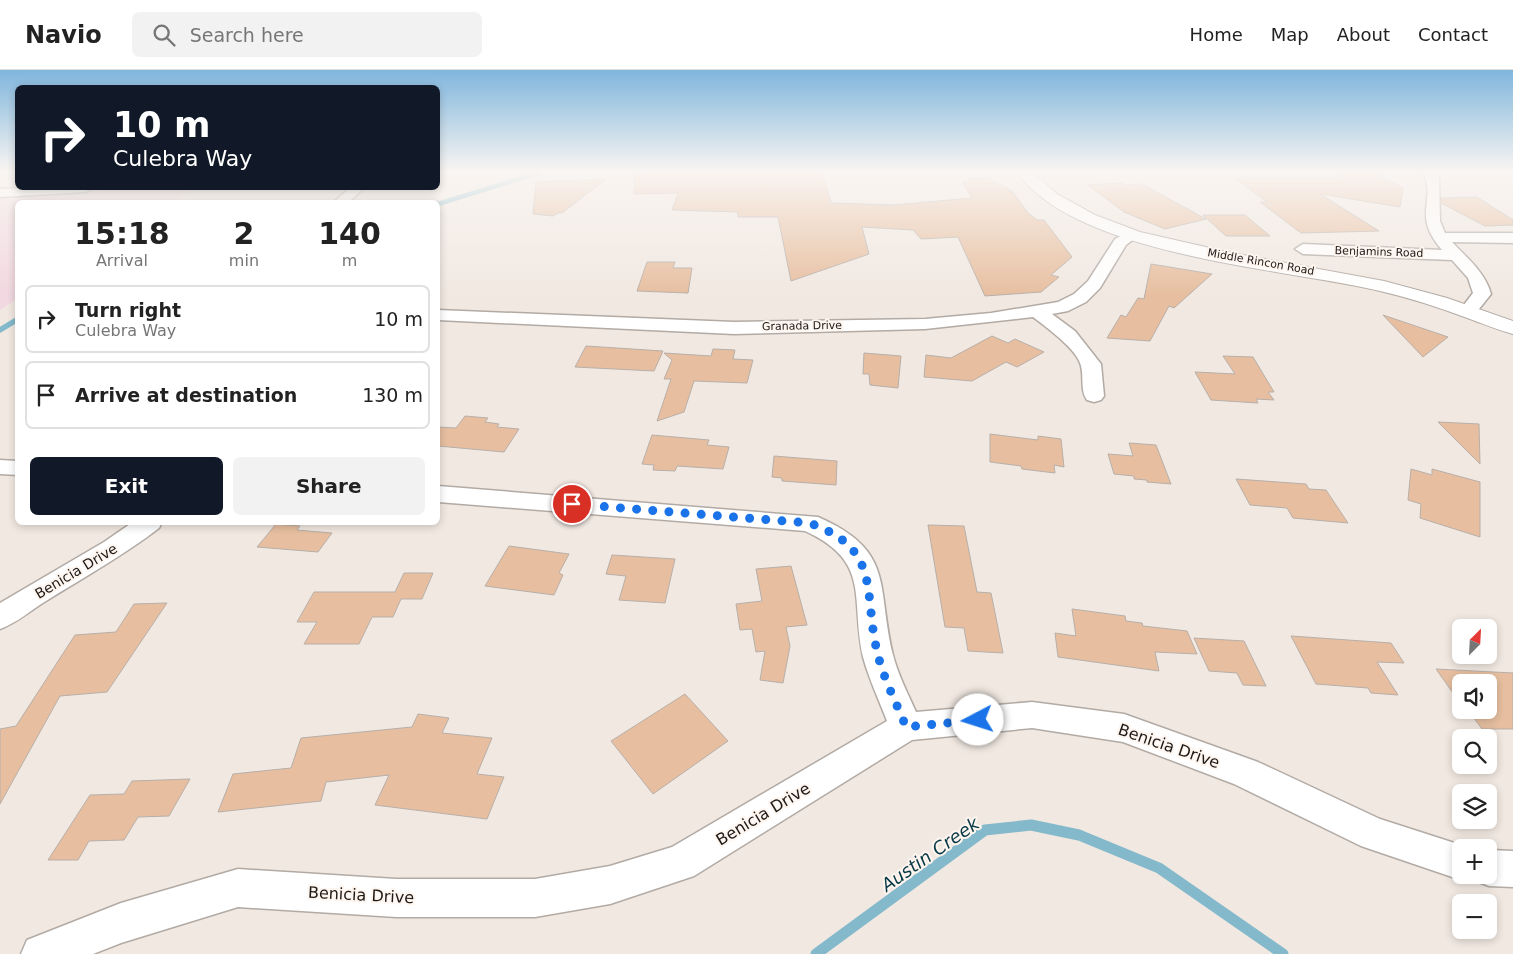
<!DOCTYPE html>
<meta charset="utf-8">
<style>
:root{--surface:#fff;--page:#f2f2f2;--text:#222;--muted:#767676;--line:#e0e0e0;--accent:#111827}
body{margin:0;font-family:"DejaVu Sans",sans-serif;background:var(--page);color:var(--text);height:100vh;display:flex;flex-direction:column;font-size:19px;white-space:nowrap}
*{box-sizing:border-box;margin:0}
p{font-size:16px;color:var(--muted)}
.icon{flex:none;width:28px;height:28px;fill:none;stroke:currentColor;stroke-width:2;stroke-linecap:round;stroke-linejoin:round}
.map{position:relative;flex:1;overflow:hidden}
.details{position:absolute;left:15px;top:130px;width:425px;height:325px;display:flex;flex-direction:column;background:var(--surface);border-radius:8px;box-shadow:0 2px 8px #0003}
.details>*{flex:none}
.guide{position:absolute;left:15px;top:15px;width:425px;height:105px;border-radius:8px;box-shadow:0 2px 8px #0003;background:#111827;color:#fff;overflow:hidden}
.needle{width:32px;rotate:24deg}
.controls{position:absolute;left:1452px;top:549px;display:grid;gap:10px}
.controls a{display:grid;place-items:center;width:45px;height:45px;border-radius:8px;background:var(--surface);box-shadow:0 2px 8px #0003;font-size:25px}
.pin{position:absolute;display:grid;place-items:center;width:42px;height:42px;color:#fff;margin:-21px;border:2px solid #fff;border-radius:50%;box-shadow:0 1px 5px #0007}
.me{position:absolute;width:55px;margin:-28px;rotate:265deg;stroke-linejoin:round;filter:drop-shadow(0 0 4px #0008)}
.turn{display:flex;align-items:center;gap:18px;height:105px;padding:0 15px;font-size:22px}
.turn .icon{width:65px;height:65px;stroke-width:2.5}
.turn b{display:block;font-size:35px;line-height:42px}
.eta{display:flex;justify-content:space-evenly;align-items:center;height:85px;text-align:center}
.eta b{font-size:30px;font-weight:600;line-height:35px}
.action{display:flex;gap:10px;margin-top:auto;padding:10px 15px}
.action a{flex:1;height:58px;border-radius:8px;background:var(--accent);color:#fff;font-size:20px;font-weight:600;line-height:58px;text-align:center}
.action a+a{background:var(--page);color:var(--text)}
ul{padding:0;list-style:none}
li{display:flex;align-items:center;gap:15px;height:68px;margin:0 10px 8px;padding:0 5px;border:2px solid var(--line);border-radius:8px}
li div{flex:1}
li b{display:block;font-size:19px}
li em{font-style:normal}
header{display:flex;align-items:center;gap:30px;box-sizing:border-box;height:70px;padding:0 25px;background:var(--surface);border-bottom:1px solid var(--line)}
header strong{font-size:24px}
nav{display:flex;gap:28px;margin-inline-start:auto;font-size:18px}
.search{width:350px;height:45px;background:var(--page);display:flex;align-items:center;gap:12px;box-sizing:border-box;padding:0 18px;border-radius:8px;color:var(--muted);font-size:19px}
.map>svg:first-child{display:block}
.education{fill:#f2d8e0}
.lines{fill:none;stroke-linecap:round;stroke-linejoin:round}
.stream-far2{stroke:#84b9cc;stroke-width:4.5}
.stream-far1{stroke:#84b9cc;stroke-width:5.5}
.stream{stroke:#84b9cc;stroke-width:11}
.building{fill:#e7bfa0;stroke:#b7afa9}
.street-casing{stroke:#b2aaa4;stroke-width:3}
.secondary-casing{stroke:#b2aaa4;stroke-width:2}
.street{fill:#fff;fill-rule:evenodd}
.secondary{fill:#fff;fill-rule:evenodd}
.route{stroke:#1a73e8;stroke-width:9;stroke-dasharray:0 16.2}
.labels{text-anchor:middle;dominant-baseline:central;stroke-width:4;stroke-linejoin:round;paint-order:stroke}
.far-street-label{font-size:11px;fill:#1b1815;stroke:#fef5ef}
.street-label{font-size:14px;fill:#1b1815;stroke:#fef5ef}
.near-street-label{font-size:16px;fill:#1b1815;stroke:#fef5ef}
.near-water-label{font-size:18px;font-style:italic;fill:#063846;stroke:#fef5ef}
</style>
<header>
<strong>Navio</strong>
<div class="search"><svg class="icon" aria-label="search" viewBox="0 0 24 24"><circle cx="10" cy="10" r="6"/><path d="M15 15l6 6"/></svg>Search here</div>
<nav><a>Home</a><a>Map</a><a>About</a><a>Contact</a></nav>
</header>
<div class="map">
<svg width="1513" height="884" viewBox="0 0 1513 884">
<rect width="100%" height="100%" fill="#f1e8e1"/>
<path class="education" d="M 135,118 L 195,118 L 171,132 L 18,132 L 17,229 L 0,240 L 0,128 Z"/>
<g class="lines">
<path class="stream-far2" d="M 438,134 L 538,103"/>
<path class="stream-far1" d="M 0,260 L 18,249"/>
<path class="stream" d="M 816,884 L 985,760 L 1031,755 L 1079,765 L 1159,798 L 1283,884"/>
</g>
<path class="building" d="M 659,101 L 822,101 L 831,133 L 894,135 L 972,128 L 962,112 L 970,112 L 968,109 L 992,108 L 996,114 L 1000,114 L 1013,122 L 1028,143 L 1037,150 L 1044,150 L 1072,187 L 1051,205 L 1059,207 L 1041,222 L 985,226 L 958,167 L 921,169 L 913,160 L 862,157 L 869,184 L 791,211 L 778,147 L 738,147 L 738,142 L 672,140 L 678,123 L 634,124 L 635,103 Z
M 1334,101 L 1372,101 L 1403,118 L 1400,137 L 1320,124 L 1379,161 L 1301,163 L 1260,132 L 1267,132 L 1235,108 L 1346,108 Z
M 606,109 L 562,143 L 558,143 L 553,146 L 533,144 L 536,112 Z
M 1122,113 L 1126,115 L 1142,114 L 1206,149 L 1165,159 L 1124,142 L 1088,115 Z
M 1477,127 L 1513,150 L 1513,155 L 1485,156 L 1441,133 L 1441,128 Z
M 1203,145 L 1245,145 L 1270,166 L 1226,166 Z
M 647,192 L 675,192 L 673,198 L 692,198 L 688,223 L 637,221 Z
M 1151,194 L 1212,204 L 1174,238 L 1169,236 L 1150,271 L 1107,268 L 1121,245 L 1126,247 L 1138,228 L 1144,229 Z
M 1383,245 L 1448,267 L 1423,287 Z
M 992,266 L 1008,273 L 1015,269 L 1044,282 L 1017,297 L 1006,292 L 972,311 L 924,307 L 926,285 L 951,288 Z
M 586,276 L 663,281 L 654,301 L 575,297 Z
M 713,279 L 735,280 L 733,289 L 753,290 L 747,313 L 694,311 L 684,342 L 657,351 L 671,309 L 664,309 L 672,290 L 664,283 L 711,286 Z
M 864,283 L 901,286 L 898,318 L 870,315 L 869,304 L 863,304 Z
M 1223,286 L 1253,287 L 1274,322 L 1268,322 L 1274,330 L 1256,329 L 1258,333 L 1211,330 L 1195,302 L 1235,304 Z
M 465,346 L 488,348 L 485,352 L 499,354 L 497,357 L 519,359 L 504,382 L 438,376 L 438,357 L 456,358 Z
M 1438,352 L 1479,354 L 1480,394 Z
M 990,364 L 1038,370 L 1038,366 L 1061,369 L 1064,397 L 1054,395 L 1055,403 L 1022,399 L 1021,396 L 990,392 Z
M 652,365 L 709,370 L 707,375 L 729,377 L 723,399 L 677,396 L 675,401 L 653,400 L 654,395 L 642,394 Z
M 1129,373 L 1156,375 L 1171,414 L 1147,412 L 1147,410 L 1134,409 L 1134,406 L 1114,404 L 1108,384 L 1133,386 Z
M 774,386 L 837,391 L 836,415 L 782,411 L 782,408 L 772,407 Z
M 1411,399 L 1432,405 L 1432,399 L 1480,412 L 1480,467 L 1420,448 L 1421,434 L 1408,430 Z
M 1236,409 L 1306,414 L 1309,419 L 1326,420 L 1348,453 L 1293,448 L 1287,438 L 1250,435 Z
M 276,454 L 300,456 L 297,460 L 332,463 L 318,482 L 257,477 Z
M 928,455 L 964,456 L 977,522 L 991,523 L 1003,583 L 968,581 L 964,558 L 945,557 Z
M 509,476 L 569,484 L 559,503 L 563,505 L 554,525 L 485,516 Z
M 612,485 L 675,489 L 665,533 L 619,530 L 626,506 L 606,504 Z
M 791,496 L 807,555 L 786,557 L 790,576 L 783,613 L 760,610 L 765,581 L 756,582 L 752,559 L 740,560 L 736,534 L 762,531 L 756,499 Z
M 404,503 L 433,503 L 422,529 L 401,529 L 393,547 L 372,547 L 359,574 L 304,574 L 317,552 L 297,552 L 314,522 L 395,522 Z
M 167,533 L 107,622 L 60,626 L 0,734 L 0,659 L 16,656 L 75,565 L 116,562 L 134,534 Z
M 1072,539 L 1125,546 L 1126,551 L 1142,553 L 1143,556 L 1187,561 L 1197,584 L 1155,582 L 1159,601 L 1058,587 L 1055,563 L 1076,566 Z
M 1291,566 L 1391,573 L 1404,593 L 1377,592 L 1398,625 L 1371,623 L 1368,618 L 1316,614 Z
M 1194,568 L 1244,571 L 1266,616 L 1243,615 L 1237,603 L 1209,601 Z
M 1436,599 L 1513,603 L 1513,659 L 1482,659 L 1468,640 L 1489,640 L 1489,612 L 1461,612 L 1461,631 L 1458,630 Z
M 685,624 L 728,671 L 653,724 L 611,671 Z
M 418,644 L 449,648 L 442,663 L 492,668 L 477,704 L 504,707 L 487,749 L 375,735 L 389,705 L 326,712 L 321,731 L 218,742 L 233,704 L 291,698 L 301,668 L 412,657 Z
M 190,709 L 169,746 L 138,747 L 124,770 L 89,771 L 78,790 L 48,790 L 90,725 L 124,724 L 132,711 Z"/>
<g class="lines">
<defs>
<path id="street" d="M 1423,101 L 1435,101 L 1439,107 L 1440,151 L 1445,163 L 1513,163 L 1513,173 L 1452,172 C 1467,188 1485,202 1491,224 L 1475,244 L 1463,244 L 1460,240 L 1473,223 L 1468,208 L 1452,190 L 1303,184 L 1295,179 L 1303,174 L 1442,180 C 1411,144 1437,133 1423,101 Z
M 25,118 L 93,118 L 86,122 L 0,127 L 0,119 Z
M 350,118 L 364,118 L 349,132 L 334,132 Z
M 1131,160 L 1139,165 L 1126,175 L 1100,218 L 1086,232 L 1068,241 L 1052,244 L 1075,261 L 1101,294 L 1104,326 L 1101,330 L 1094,332 L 1087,330 C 1080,321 1084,307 1081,296 C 1078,280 1046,257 1033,247 L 925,259 L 734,264 L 438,250 L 438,240 L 734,252 L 925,249 L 991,243 L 1058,232 L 1074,224 L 1088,211 L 1115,169 Z
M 0,390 L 18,391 L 18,405 L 0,404 Z
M 438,416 L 818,447 C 896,481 876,516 893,585 C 898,605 908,624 916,642 L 1032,632 L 1124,644 L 1258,692 L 1380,749 L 1470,778 L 1461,778 L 1461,805 L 1489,805 L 1489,780 L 1513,781 L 1513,817 L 1489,816 L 1476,811 L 1473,805 L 1461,810 L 1361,776 L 1234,714 L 1123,672 L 1032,658 L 912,670 L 694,806 L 610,834 L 535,847 L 396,847 L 238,837 L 121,873 L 93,884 L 21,884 L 27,870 L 121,833 L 238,799 L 396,809 L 535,809 L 610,796 L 672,777 L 887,651 C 879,630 869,609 863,587 C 850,527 872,492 805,461 L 438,432 Z
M 133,452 L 162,452 L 159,458 C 123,486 84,507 46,531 C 31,540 17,553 0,559 L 0,533 L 104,472 Z"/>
<path id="secondary" d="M 1016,101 L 1031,101 L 1057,124 L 1095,145 L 1140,162 L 1232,183 L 1384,211 L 1447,228 L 1513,251 L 1513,264 C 1498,260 1484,254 1470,249 C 1441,238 1410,228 1380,221 C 1283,198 1075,186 1016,101 Z"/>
</defs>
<use href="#street" class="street-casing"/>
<use href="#secondary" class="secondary-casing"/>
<use href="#street" class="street"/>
<use href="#secondary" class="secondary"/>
</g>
<linearGradient id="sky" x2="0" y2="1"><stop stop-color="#80b6dd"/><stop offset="0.45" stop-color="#f9f5f2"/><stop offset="1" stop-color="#f9f5f2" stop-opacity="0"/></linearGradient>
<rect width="1513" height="225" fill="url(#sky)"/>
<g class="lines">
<path class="route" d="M 572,434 L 809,453 C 884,479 862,524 878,585 C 884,610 897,634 906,657 L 978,650"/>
</g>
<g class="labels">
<g class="far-street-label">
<text transform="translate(1379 182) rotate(2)">Benjamins Road</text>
<text transform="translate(1261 192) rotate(10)">Middle Rincon Road</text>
<text transform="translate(802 256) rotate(-1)">Granada Drive</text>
</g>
<g class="street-label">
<text transform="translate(76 501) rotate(-31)">Benicia Drive</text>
</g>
<g class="near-street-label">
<text transform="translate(1169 676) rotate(19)">Benicia Drive</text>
<text transform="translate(763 744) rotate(-31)">Benicia Drive</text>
<text transform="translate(361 825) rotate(3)">Benicia Drive</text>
</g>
<g class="near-water-label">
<text transform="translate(930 784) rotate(-35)">Austin Creek</text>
</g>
</g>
</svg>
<div class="controls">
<a><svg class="needle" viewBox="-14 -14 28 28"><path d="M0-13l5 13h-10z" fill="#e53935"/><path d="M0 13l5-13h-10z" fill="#767676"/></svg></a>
<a><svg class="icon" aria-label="sound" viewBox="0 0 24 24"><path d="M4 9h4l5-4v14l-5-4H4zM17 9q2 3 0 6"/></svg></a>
<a><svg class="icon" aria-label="search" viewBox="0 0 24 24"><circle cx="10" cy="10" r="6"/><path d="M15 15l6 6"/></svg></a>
<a><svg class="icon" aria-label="layers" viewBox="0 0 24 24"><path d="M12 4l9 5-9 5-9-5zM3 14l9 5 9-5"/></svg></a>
<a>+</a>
<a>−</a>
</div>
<div class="pin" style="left:572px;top:434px;background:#d93025"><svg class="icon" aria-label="arrive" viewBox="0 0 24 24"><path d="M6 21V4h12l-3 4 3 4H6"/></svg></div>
<svg class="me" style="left:978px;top:650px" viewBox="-20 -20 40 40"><circle r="19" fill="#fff"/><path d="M0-13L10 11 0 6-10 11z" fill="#1a73e8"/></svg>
<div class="guide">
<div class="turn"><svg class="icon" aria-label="right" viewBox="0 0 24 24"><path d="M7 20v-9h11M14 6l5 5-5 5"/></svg><div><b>10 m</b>Culebra Way</div></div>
</div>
<section class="details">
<div class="eta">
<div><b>15:18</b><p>Arrival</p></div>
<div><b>2</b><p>min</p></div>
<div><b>140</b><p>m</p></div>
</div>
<ul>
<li><svg class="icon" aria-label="right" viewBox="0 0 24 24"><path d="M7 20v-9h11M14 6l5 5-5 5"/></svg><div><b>Turn right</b><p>Culebra Way</p></div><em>10 m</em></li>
<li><svg class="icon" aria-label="arrive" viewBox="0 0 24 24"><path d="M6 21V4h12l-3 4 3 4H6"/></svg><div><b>Arrive at destination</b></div><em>130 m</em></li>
</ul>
<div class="action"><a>Exit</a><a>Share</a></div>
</section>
</div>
